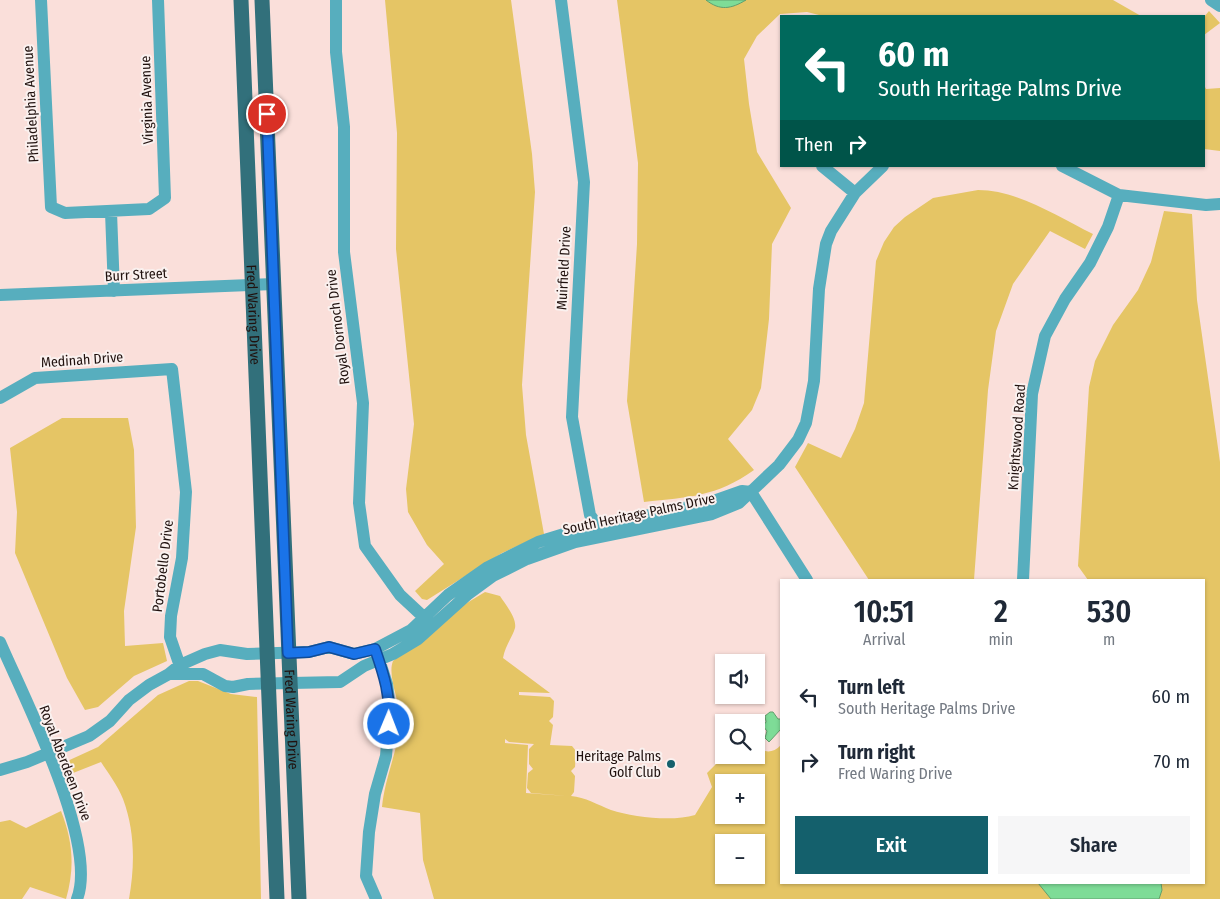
<!DOCTYPE html>
<meta charset="utf-8">
<style>
:root{--surface:#fff;--page:#f6f6f7;--text:#1f2937;--muted:#747a83;--accent:#14606c}
body{margin:0;font-family:"Fira Sans Condensed",sans-serif;background:var(--page);color:var(--text);height:100vh;display:flex;flex-direction:column;font-size:19px;white-space:nowrap}
*{box-sizing:border-box;margin:0}
p{font-size:16px;color:var(--muted)}
.icon{flex:none;width:28px;height:28px;fill:none;stroke:currentColor;stroke-width:2;stroke-linecap:round;stroke-linejoin:round}
.map{position:relative;flex:1;overflow:hidden}
.panel{position:absolute;left:780px;top:579px;width:425px;height:305px;display:flex;flex-direction:column;background:var(--surface);border-radius:0px;box-shadow:0 1px 4px #0004}
.panel>*{flex:none}
.top-card{position:absolute;left:780px;top:15px;width:425px;height:152px;border-radius:0px;box-shadow:0 1px 4px #0004;background:#00695c;color:#fff;overflow:hidden}
.tools{position:absolute;left:715px;top:654px;display:grid;gap:10px}
.tools a{display:grid;place-items:center;width:50px;height:50px;border-radius:0px;background:var(--surface);box-shadow:0 1px 4px #0004;font-size:25px}
.pin{position:absolute;display:grid;place-items:center;width:42px;height:42px;color:#fff;margin:-21px;border:2px solid #fff;border-radius:50%;box-shadow:0 1px 5px #0007}
.me{position:absolute;width:55px;margin:-28px;rotate:1deg;stroke-linejoin:round;filter:drop-shadow(0 0 4px #0008)}
.turn{display:flex;align-items:center;gap:18px;height:105px;padding:0 15px;font-size:22px}
.turn .icon{width:65px;height:65px;stroke-width:2.5}
.turn b{display:block;font-size:35px;line-height:42px}
.then{display:flex;align-items:center;height:48px;padding:0 15px;background:#0003;gap:10px;font-size:19px}
.eta{display:flex;justify-content:space-evenly;align-items:center;height:85px;text-align:center}
.eta b{font-size:30px;font-weight:600;line-height:35px}
.action{display:flex;gap:10px;margin-top:auto;padding:10px 15px}
.action a{flex:1;height:58px;border-radius:0px;background:var(--accent);color:#fff;font-size:20px;font-weight:600;line-height:58px;text-align:center}
.action a+a{background:var(--page);color:var(--text)}
ul{padding:0;list-style:none}
li{display:flex;align-items:center;gap:15px;height:65px;padding:0 15px}
li div{flex:1}
li b{display:block;font-size:19px}
li em{font-style:normal}
.map>svg:first-child{display:block}
.green{fill:#e5c565;fill-rule:evenodd}
.water{fill:#7edc97;stroke:#629f6e}
.lines{fill:none;stroke-linecap:round;stroke-linejoin:round}
.minor{stroke:#57aebe;stroke-width:12}
.major{stroke:#32707b;stroke-width:15}
.route-casing{stroke:#114b97;stroke-width:12}
.route{stroke:#1a73e8;stroke-width:9}
.poi-dot{fill:#14606c;stroke:#faf1ef;stroke-width:2}
.labels{text-anchor:middle;dominant-baseline:central;stroke-width:4;stroke-linejoin:round;paint-order:stroke}
.street-label{font-size:14px;fill:#20110e;stroke:#faf1ef}
.poi-label{font-size:14px;fill:#20110e;stroke:#faf1ef;text-anchor:end}
</style>
<div class="map">
<svg width="1220" height="899" viewBox="0 0 1220 899">
<rect width="100%" height="100%" fill="#fadfda"/>
<path class="green" d="M 385,0 L 511,0 L 532,154 L 535,192 L 522,385 L 526,435 L 544,534 L 502,553 L 427,600 L 422,599 L 415,591 L 444,564 L 427,545 L 408,512 L 406,489 L 414,424 L 396,249 L 397,133 Z
M 617,0 L 1113,0 L 1141,16 L 823,16 L 807,12 L 780,14 L 757,36 L 744,59 L 749,104 L 757,152 L 791,208 L 772,244 L 769,319 L 761,388 L 752,410 L 728,439 L 754,470 C 716,497 689,497 644,502 L 627,401 L 637,244 L 638,163 Z
M 1209,11 L 1220,23 L 1204,35 L 1204,17 Z
M 1204,85 L 1206,89 L 1220,88 L 1220,151 L 1204,149 Z
M 978,190 C 1018,190 1058,217 1093,234 L 1085,249 L 1050,231 L 1013,284 L 996,331 L 988,390 L 974,580 L 869,580 L 795,467 L 808,443 L 841,458 L 855,429 L 864,403 L 876,261 L 884,242 L 894,227 L 905,217 L 933,198 Z
M 1164,211 L 1192,214 L 1197,300 L 1220,462 L 1220,899 L 434,899 L 423,860 L 420,813 L 382,807 C 385,776 399,749 400,719 C 400,701 387,676 393,661 L 457,609 L 485,592 L 500,596 C 505,604 517,618 515,628 C 513,636 505,646 503,658 L 550,693 L 519,692 L 519,695 L 550,697 L 554,701 L 553,717 L 549,721 L 553,725 L 550,745 L 572,746 L 576,751 L 575,767 L 571,771 L 575,776 L 574,792 L 571,796 C 585,797 598,805 611,810 C 633,817 672,822 695,815 L 712,787 L 707,773 L 725,755 L 756,755 L 756,748 C 767,753 773,753 781,745 L 781,882 L 1204,882 L 1204,580 L 1088,580 L 1078,566 L 1089,387 L 1095,361 L 1113,325 L 1138,290 L 1151,262 ZM 505,739 L 509,742 L 534,744 L 529,749 L 529,764 L 533,769 L 528,773 L 527,788 L 531,793 L 567,796 L 526,793 L 528,745 L 505,743 ZM 724,782 L 756,782 L 756,815 L 724,815 ZM 724,842 L 756,842 L 756,875 L 724,875 Z
M 62,418 L 128,418 L 134,450 L 136,527 L 124,611 L 125,646 L 163,643 L 167,661 L 134,676 L 98,707 L 85,710 L 67,678 L 15,553 L 17,512 L 10,448 Z
M 189,681 L 198,681 L 231,694 L 257,697 L 261,899 L 129,899 C 135,865 135,831 123,799 C 118,786 108,773 101,762 L 68,775 L 63,763 L 98,747 L 158,695 Z
M 61,811 C 73,841 75,868 66,899 L 30,887 L 22,899 L 0,899 L 0,822 L 10,820 L 26,828 Z"/>
<path class="water" d="M 706,0 L 746,0 C 731,9 720,11 706,0 Z
M 770,712 L 773,712 L 778,719 L 781,719 L 781,729 L 769,742 L 765,738 L 767,731 L 763,726 L 766,722 L 765,716 Z
M 1038,883 L 1161,883 L 1162,890 L 1159,899 L 1051,899 Z"/>
<g class="lines">
<path class="minor" d="M 41,0 L 51,207 L 65,213 L 149,209 L 165,198 L 158,0
M 336,0 L 336,52 L 344,127 L 344,252 L 363,403 L 359,503 L 365,546 L 400,595 L 429,622
M 561,0 L 584,182 L 572,417 L 590,515 L 597,525 L 598,532
M 1211,0 L 1220,6
M 822,166 L 855,193
M 1062,166 L 1119,195 L 1206,205 L 1220,204
M 111,212 L 114,291
M 0,295 L 274,284
M 0,398 L 35,378 L 172,369 L 186,492 L 182,558 L 171,616 L 170,637 L 182,672
M 751,492 L 807,580
M 1023,580 L 1032,394 L 1045,336 L 1065,299 L 1090,263 L 1108,227 L 1119,195
M 0,642 C 24,698 99,843 77,899
M 169,674 L 203,674 L 225,686 L 233,687 L 248,684 L 340,682 L 364,666 L 393,654 L 418,639 L 467,595 L 493,576 L 527,559 L 575,542 L 712,514 L 739,503 L 779,465 L 798,440 L 806,423 L 814,381 L 819,289 L 826,244 L 831,231 L 855,193 L 883,166
M 0,770 L 27,762 L 89,736 L 110,721 L 129,700 L 149,685 L 169,674 L 180,665 L 205,654 L 220,650 L 247,654 L 309,652 L 329,647 L 354,654 L 375,649 L 411,630 L 448,595 L 488,567 L 538,542 L 577,530 L 708,503 L 742,491 L 751,492
M 376,899 L 366,876 L 369,832 L 375,794 L 386,756 L 390,708 L 387,684 L 377,653"/>
<g class="major">
<path id="s1" d="M 241,0 L 277,899"/>
<path id="s2" d="M 262,0 L 299,899"/>
</g>
</g>
<g class="lines">
<defs>
<path id="route" d="M 267,114 L 288,653 L 309,652 L 329,647 L 354,654 L 375,649 C 384,675 391,697 389,724"/>
</defs>
<use href="#route" class="route-casing"/>
<use href="#route" class="route"/>
</g>
<circle class="poi-dot" cx="671" cy="764" r="5"/>
<g class="labels">
<g class="street-label">
<text transform="translate(147 100) rotate(-92)">Virginia Avenue</text>
<text transform="translate(31 104) rotate(-93)">Philadelphia Avenue</text>
<text transform="translate(564 268) rotate(-87)">Muirfield Drive</text>
<text transform="translate(136 275) rotate(-3)">Burr Street</text>
<text stroke="none"><textPath href="#s1" startOffset="315">Fred Waring Drive</textPath></text>
<text transform="translate(338 327) rotate(-97)">Royal Dornoch Drive</text>
<text transform="translate(82 360) rotate(-4)">Medinah Drive</text>
<text transform="translate(1017 437) rotate(-86)">Knightswood Road</text>
<text transform="translate(639 514) rotate(-12)">South Heritage Palms Drive</text>
<text transform="translate(163 566) rotate(-83)">Portobello Drive</text>
<text stroke="none"><textPath href="#s2" startOffset="720">Fred Waring Drive</textPath></text>
<text transform="translate(65 763) rotate(69)">Royal Aberdeen Drive</text>
</g>
<g class="poi-label">
<text x="661" y="756">Heritage Palms<tspan x="661" dy="16">Golf Club</tspan></text>
</g>
</g>
</svg>
<div class="tools">
<a><svg class="icon" aria-label="sound" viewBox="0 0 24 24"><path d="M4 9h4l5-4v14l-5-4H4zM17 9q2 3 0 6"/></svg></a>
<a><svg class="icon" aria-label="search" viewBox="0 0 24 24"><circle cx="10" cy="10" r="6"/><path d="M15 15l6 6"/></svg></a>
<a>+</a>
<a>−</a>
</div>
<div class="pin" style="left:267px;top:114px;background:#d93025"><svg class="icon" aria-label="arrive" viewBox="0 0 24 24"><path d="M6 21V4h12l-3 4 3 4H6"/></svg></div>
<svg class="me" style="left:389px;top:724px" viewBox="-20 -20 40 40"><circle r="17" fill="#1a73e8" stroke="#fff" stroke-width="3"/><path d="M0-11L8 9 0 5-8 9z" fill="#fff"/></svg>
<div class="top-card">
<div class="turn"><svg class="icon" aria-label="left" viewBox="0 0 24 24"><path d="M17 20v-9H6M10 6l-5 5 5 5"/></svg><div><b>60 m</b>South Heritage Palms Drive</div></div>
<div class="then">Then<svg class="icon" aria-label="right" viewBox="0 0 24 24"><path d="M7 20v-9h11M14 6l5 5-5 5"/></svg></div>
</div>
<section class="panel">
<div class="eta">
<div><b>10:51</b><p>Arrival</p></div>
<div><b>2</b><p>min</p></div>
<div><b>530</b><p>m</p></div>
</div>
<ul>
<li><svg class="icon" aria-label="left" viewBox="0 0 24 24"><path d="M17 20v-9H6M10 6l-5 5 5 5"/></svg><div><b>Turn left</b><p>South Heritage Palms Drive</p></div><em>60 m</em></li>
<li><svg class="icon" aria-label="right" viewBox="0 0 24 24"><path d="M7 20v-9h11M14 6l5 5-5 5"/></svg><div><b>Turn right</b><p>Fred Waring Drive</p></div><em>70 m</em></li>
</ul>
<div class="action"><a>Exit</a><a>Share</a></div>
</section>
</div>
